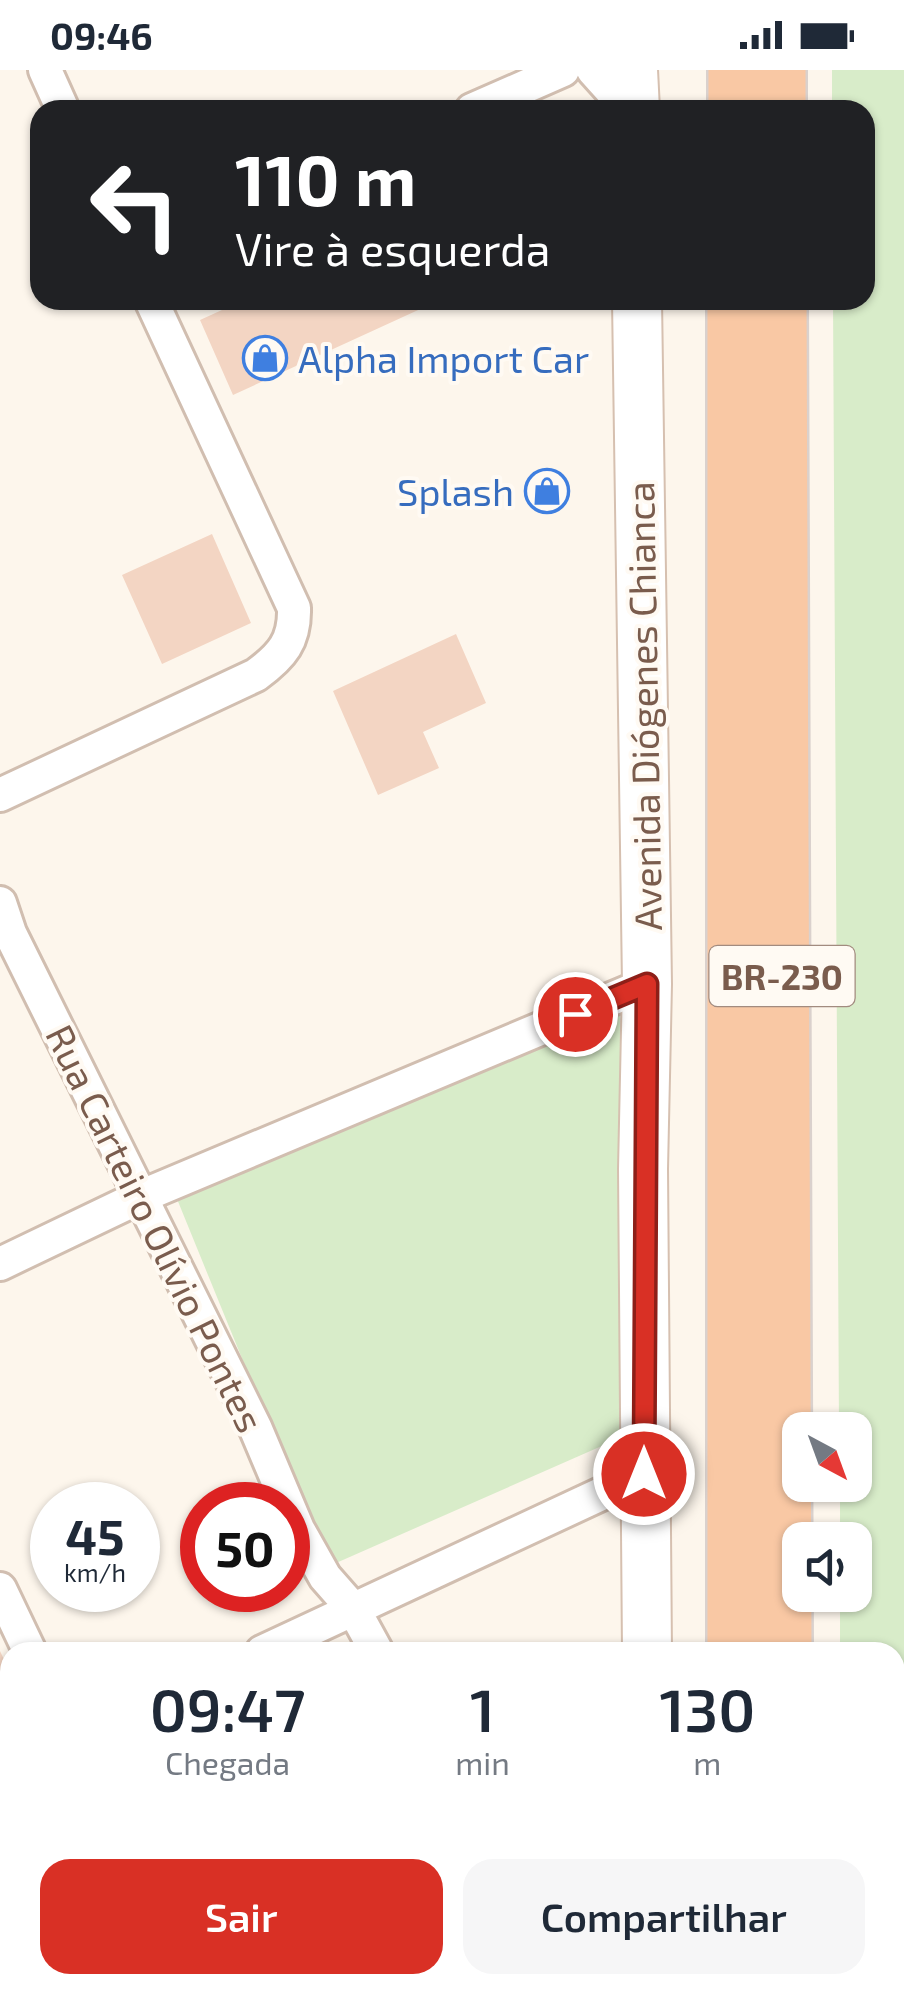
<!DOCTYPE html>
<html lang="pt">
<meta charset="utf-8">
<style>
:root{--surface:#fff;--page:#f6f6f7;--text:#1f2937;--muted:#747a83;--accent:#d93025}
body{margin:0;font-family:"Exo 2",sans-serif;background:var(--page);color:var(--text);height:100vh;display:flex;flex-direction:column;font-size:38px;white-space:nowrap}
*{box-sizing:border-box;margin:0}
p{font-size:32px;color:var(--muted)}
.icon{flex:none;width:55px;height:55px;fill:none;stroke:currentColor;stroke-width:2;stroke-linecap:round;stroke-linejoin:round}
.map{position:relative;flex:1;overflow:hidden}
.sheet{position:absolute;left:0px;top:1572px;width:905px;height:352px;display:flex;flex-direction:column;background:var(--surface);border-radius:30px 30px 0 0;box-shadow:0 2px 8px #0004}
.sheet>*{flex:none}
.hud{position:absolute;left:30px;top:30px;width:845px;height:210px;border-radius:30px;box-shadow:0 2px 8px #0004;background:#202124;color:#fff;overflow:hidden}
.needle{width:65px;rotate:139deg}
.fabs{position:absolute;left:782px;top:1342px;display:grid;gap:20px}
.fabs a{display:grid;place-items:center;width:90px;height:90px;border-radius:20px;background:var(--surface);box-shadow:0 2px 8px #0004;font-size:50px}
.speed{position:absolute;left:30px;top:1412px;display:flex;gap:20px;font-size:50px;font-weight:700;text-align:center}
.speed>*{display:grid;place-content:center;width:130px;height:130px;border-radius:50%;background:var(--surface);box-shadow:0 2px 8px #0004;line-height:1}
.speed small{font-size:25px;font-weight:400}
.speed .limit{border:15px solid #d22;background:#fff;color:#111}
.pin{position:absolute;display:grid;place-items:center;width:85px;height:85px;color:#fff;margin:-42px;border:5px solid #fff;border-radius:50%;box-shadow:0 2px 10px #0007}
.me{position:absolute;width:110px;margin:-55px;rotate:0deg;stroke-linejoin:round;filter:drop-shadow(0 0 8px #0008)}
.turn{display:flex;align-items:center;gap:35px;height:210px;padding:0 40px;font-size:45px}
.turn .icon{width:130px;height:130px;stroke-width:2.5}
.turn b{display:block;font-size:70px;line-height:85px}
.eta{display:flex;justify-content:space-evenly;align-items:center;height:170px;text-align:center}
.eta b{font-size:60px;font-weight:600;line-height:70px}
.button{display:flex;gap:20px;margin-top:auto;padding:20px 40px}
.button a{flex:1;height:115px;border-radius:30px;background:var(--accent);color:#fff;font-size:40px;font-weight:600;line-height:115px;text-align:center}
.button a+a{background:var(--page);color:var(--text)}
.status{display:flex;justify-content:space-between;align-items:center;height:70px;padding:0 50px;background:var(--surface);direction:ltr}
.status svg{height:28px;fill:currentColor}
.map>svg:first-child{display:block}
.green{fill:#d8ecc9}
.building{fill:#f3d5c3}
.lines{fill:none;stroke-linecap:round;stroke-linejoin:round}
.minor-casing{stroke:#d1beb0;stroke-width:38}
.secondary-casing{stroke:#d6c0b0;stroke-width:52}
.trunk-casing{stroke:#dad1cd;stroke-width:60}
.minor{stroke:#fff;stroke-width:32}
.secondary{stroke:#fff;stroke-width:48}
.trunk{stroke:#f9c8a4;stroke-width:55}
.route-casing{stroke:#8d1f18;stroke-width:25}
.route{stroke:#d93025;stroke-width:18}
.labels{text-anchor:middle;dominant-baseline:central;stroke-width:8;stroke-linejoin:round;paint-order:stroke}
.shield{fill:#fffaf3;stroke:#a28b7f;stroke-width:2.5}
.shield-label{font-size:35px;font-weight:bold;fill:#7a5c4d}
.shop-label{font-size:38px;fill:#366cbe;stroke:#fffaf3;text-anchor:start}
.street-label{font-size:38px;fill:#7a5c4d;stroke:#fffaf3}
</style>
<div class="status"><b>09:46</b><svg viewBox="0 0 49 12"><path d="M0 12V9h3v3zM5 12V6h3v6zM10 12V3h3v9zM15 12V0h3v12zM26 1h20v11H26zM47 4h2v5h-2z"/></svg></div>
<div class="map">
<svg width="904" height="1923" viewBox="0 0 904 1923">
<rect width="100%" height="100%" fill="#fdf6ec"/>
<path class="green" d="M 832,0 L 904,0 L 904,1923 L 842,1923 L 842,1915 L 895,1915 L 895,1582 L 840,1582 L 840,1525 L 855,1525 L 855,1470 L 840,1470 L 840,1415 L 855,1415 L 855,1360 L 839,1360 L 833,230 L 865,230 L 865,40 L 832,40 Z
M 620,941 L 629,1364 L 327,1497 L 177,1129 Z"/>
<path class="building" d="M 244,230 L 440,230 L 233,325 L 200,250 Z
M 212,464 L 251,553 L 162,594 L 122,505 Z
M 456,564 L 486,633 L 423,662 L 439,698 L 378,725 L 333,621 Z
M 0,1581 L 10,1602 L 10,1668 L 0,1672 Z
M 10,1727 L 10,1834 L 1,1838 L 0,1732 Z
M 50,1915 L 135,1915 L 138,1922 L 54,1923 Z"/>
<g class="lines">
<defs>
<path id="minor" d="M 45,0 L 63,40
M 593,0 L 629,40
M 472,40 L 563,0
M 0,725 L 256,605 C 282,586 295,571 294,538 L 151,230
M 0,833 L 10,863 L 255,1357 L 298,1459 L 325,1507 L 354,1540 L 377,1582
M 0,1194 L 142,1126 L 647,914
M 0,1519 L 30,1582
M 262,1582 L 644,1404
M 0,1702 L 10,1698
M 184,1915 L 188,1923
M 545,1915 L 549,1923"/>
<path id="secondary" d="M 633,0 L 635,40
M 637,230 L 647,914 L 643,1099 L 647,1582
M 652,1915 L 652,1923"/>
<path id="trunk" d="M 778,0 L 778,40
M 736,40 L 736,0
M 779,230 L 784,1582
M 735,1582 L 735,230
M 738,1915 L 738,1923
M 785,1915 L 785,1923"/>
</defs>
<use href="#minor" class="minor-casing"/>
<use href="#secondary" class="secondary-casing"/>
<use href="#trunk" class="trunk-casing"/>
<use href="#minor" class="minor"/>
<use href="#secondary" class="secondary"/>
<use href="#trunk" class="trunk"/>
</g>
<g class="lines">
<defs>
<path id="route" d="M 575,944 L 647,914 L 644,1404"/>
</defs>
<use href="#route" class="route-casing"/>
<use href="#route" class="route"/>
</g>
<defs>
<symbol id="shop-ring" viewBox="-11 -11 22 22"><circle r="9.5" fill="#fffaf3" stroke="#3f7fe0" stroke-width="1.5"/><path d="M-5-2.5h2.3a2.7 3.5 0 0 1 5.4 0H5L5.5 6h-11ZM-1.5-2.5h3a1.5 2.3 0 0 0-3 0Z" fill="#3f7fe0"/></symbol>
</defs>
<g fill-rule="evenodd">
<use href="#shop-ring" x="240" y="263" width="50" height="50"/>
<use href="#shop-ring" x="522" y="396" width="50" height="50"/>
</g>
<g class="labels">
<rect class="shield" x="709.5" y="876" width="145" height="60" rx="8"/>
<g class="shield-label">
<text x="782" y="906">BR-230</text>
</g>
<g class="shop-label">
<text x="298" y="288">Alpha Import Car</text>
<text x="514" y="421" text-anchor="end">Splash</text>
</g>
<g class="street-label">
<text transform="translate(643 636) rotate(-91)">Avenida Diógenes Chianca</text>
<text transform="translate(156 1158) rotate(64)">Rua Carteiro Olívio Pontes</text>
</g>
</g>
</svg>
<div class="fabs">
<a><svg class="needle" viewBox="-14 -14 28 28"><path d="M0-13l5 13h-10z" fill="#e53935"/><path d="M0 13l5-13h-10z" fill="#747a83"/></svg></a>
<a><svg class="icon" aria-label="sound" viewBox="0 0 24 24"><path d="M4 9h4l5-4v14l-5-4H4zM17 9q2 3 0 6"/></svg></a>
</div>
<div class="speed"><div>45<small>km/h</small></div><div class="limit">50</div></div>
<div class="pin" style="left:575px;top:944px;background:#d93025"><svg class="icon" aria-label="arrive" viewBox="0 0 24 24"><path d="M6 21V4h12l-3 4 3 4H6"/></svg></div>
<svg class="me" style="left:644px;top:1404px" viewBox="-20 -20 40 40"><circle r="17" fill="#d93025" stroke="#fff" stroke-width="3"/><path d="M0-11L8 9 0 5-8 9z" fill="#fff"/></svg>
<div class="hud">
<div class="turn"><svg class="icon" aria-label="left" viewBox="0 0 24 24"><path d="M17 20v-9H6M10 6l-5 5 5 5"/></svg><div><b>110 m</b>Vire à esquerda</div></div>
</div>
<section class="sheet">
<div class="eta">
<div><b>09:47</b><p>Chegada</p></div>
<div><b>1</b><p>min</p></div>
<div><b>130</b><p>m</p></div>
</div>
<div class="button"><a>Sair</a><a>Compartilhar</a></div>
</section>
</div>
